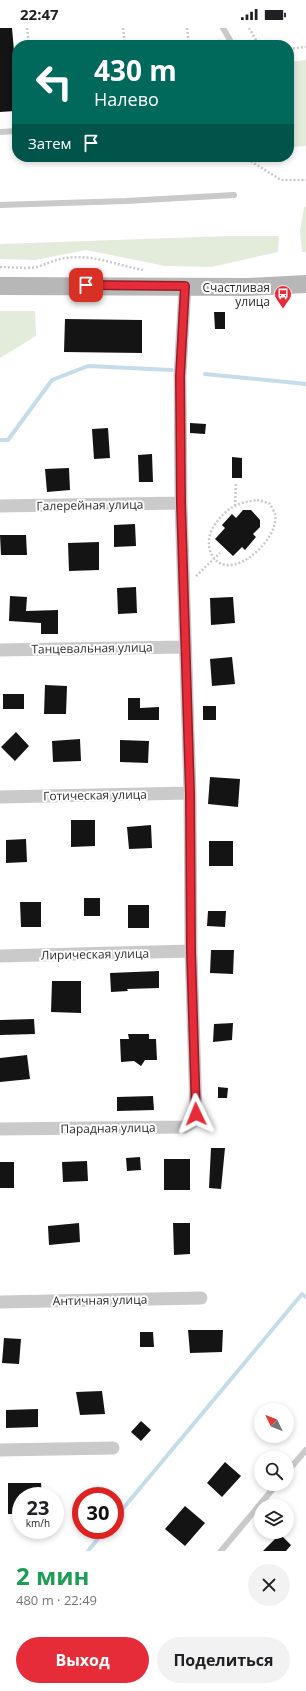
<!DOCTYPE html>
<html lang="ru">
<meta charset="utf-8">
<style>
:root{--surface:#fff;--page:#f2f2f2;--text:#202124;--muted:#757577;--accent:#e62c39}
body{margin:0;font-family:"Open Sans",sans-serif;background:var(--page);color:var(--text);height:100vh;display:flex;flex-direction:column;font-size:15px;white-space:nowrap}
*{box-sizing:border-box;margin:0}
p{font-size:13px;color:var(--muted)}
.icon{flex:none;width:22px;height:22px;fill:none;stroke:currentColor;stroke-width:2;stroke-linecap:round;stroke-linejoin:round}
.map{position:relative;height:1523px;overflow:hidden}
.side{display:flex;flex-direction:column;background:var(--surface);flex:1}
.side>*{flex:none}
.top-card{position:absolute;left:12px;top:12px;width:282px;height:122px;border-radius:16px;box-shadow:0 2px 6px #0003;background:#00695c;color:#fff;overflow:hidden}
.needle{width:26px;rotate:313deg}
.controls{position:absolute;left:254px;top:1375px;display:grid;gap:8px}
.controls a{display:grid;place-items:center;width:40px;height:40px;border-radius:50%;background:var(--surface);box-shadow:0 2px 6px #0003;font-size:20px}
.speed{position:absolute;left:12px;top:1459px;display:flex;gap:8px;font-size:20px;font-weight:700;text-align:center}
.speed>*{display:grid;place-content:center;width:52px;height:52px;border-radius:50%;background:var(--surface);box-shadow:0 2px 6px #0003;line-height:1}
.speed small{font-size:10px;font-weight:400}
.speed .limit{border:6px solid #d22;background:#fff;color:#111}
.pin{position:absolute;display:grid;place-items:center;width:34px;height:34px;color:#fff;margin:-17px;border-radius:8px;box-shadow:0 2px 6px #0006}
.me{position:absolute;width:44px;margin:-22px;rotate:358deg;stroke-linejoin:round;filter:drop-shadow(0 0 3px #0008)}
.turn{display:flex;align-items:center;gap:14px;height:84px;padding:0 16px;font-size:18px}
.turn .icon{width:52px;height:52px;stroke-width:2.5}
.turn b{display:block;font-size:28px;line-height:34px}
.then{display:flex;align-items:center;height:38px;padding:0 16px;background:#0003;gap:8px;font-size:15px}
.round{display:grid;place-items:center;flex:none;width:42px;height:42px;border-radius:21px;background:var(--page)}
.summary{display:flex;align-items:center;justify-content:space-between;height:68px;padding:0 16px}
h1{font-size:24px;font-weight:700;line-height:30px;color:#1e9e55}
.primary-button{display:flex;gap:8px;margin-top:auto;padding:8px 16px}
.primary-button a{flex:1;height:46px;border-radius:24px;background:var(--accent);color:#fff;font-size:16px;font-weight:700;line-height:46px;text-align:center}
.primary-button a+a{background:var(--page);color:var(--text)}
.status{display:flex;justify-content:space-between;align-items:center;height:28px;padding:0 20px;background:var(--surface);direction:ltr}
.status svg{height:11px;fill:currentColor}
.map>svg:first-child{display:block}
.green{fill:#e3ebda}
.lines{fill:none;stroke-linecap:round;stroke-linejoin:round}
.stream{stroke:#c5dceb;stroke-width:4}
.building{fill:#141414}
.path{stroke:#cacaca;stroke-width:2.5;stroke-dasharray:2 2;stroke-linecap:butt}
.lane{stroke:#cacaca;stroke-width:6}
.street{stroke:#cacaca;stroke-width:13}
.secondary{stroke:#b7b7b7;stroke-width:18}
.route-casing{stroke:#961d25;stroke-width:10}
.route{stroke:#e62c39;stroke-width:7}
.labels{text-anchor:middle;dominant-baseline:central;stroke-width:4;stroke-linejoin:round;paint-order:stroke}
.poi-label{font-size:12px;fill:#2d2d2d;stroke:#fff;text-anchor:end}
.street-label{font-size:12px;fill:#2d2d2d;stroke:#fff}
</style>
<div class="status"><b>22:47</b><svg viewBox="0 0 49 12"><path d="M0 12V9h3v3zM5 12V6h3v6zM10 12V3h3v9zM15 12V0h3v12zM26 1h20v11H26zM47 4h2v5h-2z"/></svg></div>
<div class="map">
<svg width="306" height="1523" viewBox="0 0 306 1523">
<rect width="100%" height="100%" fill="#fff"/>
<path class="green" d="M 306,32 L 306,118 L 289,119 L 289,34 Z
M 306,178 L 306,224 L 302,224 L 300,203 L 304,180 Z
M 229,208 L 279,208 L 278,224 L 211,239 L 165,238 L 86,222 L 35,232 L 0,231 L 0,216 Z
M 0,283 L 35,283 L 36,308 L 0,330 Z"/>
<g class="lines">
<path class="stream" d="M 205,346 L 306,356
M 0,412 L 8,412 L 52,352 L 88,338 L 172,342
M 115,1490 L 302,1266 L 306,1269
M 88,1523 L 105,1502"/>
</g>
<path class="building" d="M 0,0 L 12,0 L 17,57 L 17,75 L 14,75 L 15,83 L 0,84 Z
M 214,284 L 225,284 L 225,301 L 215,301 Z
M 65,291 L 142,292 L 142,325 L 64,324 Z
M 190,395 L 206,396 L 205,406 L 190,405 Z
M 108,400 L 110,430 L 94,431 L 92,401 Z
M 152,426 L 153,454 L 139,454 L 138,427 Z
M 232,429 L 242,430 L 242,450 L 232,450 Z
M 69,440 L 70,462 L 47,464 L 45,441 Z
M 243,482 L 251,482 L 260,492 L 260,499 L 253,506 L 256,509 L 245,522 L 242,519 L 233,528 L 215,511 L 225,500 L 222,497 L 232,486 L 236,490 Z
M 135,496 L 136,518 L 114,519 L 114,497 Z
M 0,507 L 26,507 L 27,527 L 1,527 Z
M 99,514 L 99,542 L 69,543 L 68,515 Z
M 136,559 L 137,585 L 118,586 L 117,560 Z
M 10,568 L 27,569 L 26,583 L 58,582 L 58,606 L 41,606 L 41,595 L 9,593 Z
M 233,569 L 235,595 L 211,597 L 210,570 Z
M 232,629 L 235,656 L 212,658 L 210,631 Z
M 45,657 L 67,658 L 66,686 L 44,686 Z
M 3,666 L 24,666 L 24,681 L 3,681 Z
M 128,670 L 140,670 L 140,680 L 159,679 L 159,692 L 128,692 Z
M 203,678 L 216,678 L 216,692 L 203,692 Z
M 16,704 L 29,718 L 15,733 L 1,719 Z
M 80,711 L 81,733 L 53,734 L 52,713 Z
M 120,712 L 149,713 L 148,735 L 120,734 Z
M 210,749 L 240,751 L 238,779 L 208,776 Z
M 71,792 L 95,792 L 95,818 L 71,819 Z
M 151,797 L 152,820 L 129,821 L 127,799 Z
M 26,811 L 27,834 L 6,835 L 6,812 Z
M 209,813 L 233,813 L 233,838 L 209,838 Z
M 84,870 L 100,870 L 100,888 L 84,888 Z
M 20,874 L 41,874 L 41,899 L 21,899 Z
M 128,877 L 149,877 L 149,900 L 128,900 Z
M 208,883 L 226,883 L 225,899 L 207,898 Z
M 211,922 L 234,922 L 233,946 L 210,945 Z
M 159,943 L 159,960 L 127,961 L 128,963 L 111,964 L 110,945 Z
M 52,953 L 81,953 L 81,985 L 51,984 Z
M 34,991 L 35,1006 L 0,1007 L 0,992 Z
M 233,995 L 232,1012 L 213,1014 L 214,996 Z
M 128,1006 L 149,1006 L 149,1011 L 156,1011 L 157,1032 L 145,1032 L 141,1038 L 134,1033 L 121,1034 L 120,1011 L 129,1011 Z
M 27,1027 L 30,1051 L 0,1054 L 0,1030 Z
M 218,1059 L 228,1060 L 227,1070 L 218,1070 Z
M 153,1068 L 154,1082 L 117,1083 L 117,1069 Z
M 211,1120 L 225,1120 L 221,1161 L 209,1160 Z
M 140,1129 L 141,1142 L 127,1143 L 126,1130 Z
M 164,1131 L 190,1131 L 190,1162 L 164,1162 Z
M 87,1133 L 88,1153 L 63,1154 L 62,1134 Z
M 0,1134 L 14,1134 L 14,1160 L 0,1160 Z
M 79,1195 L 80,1214 L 49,1217 L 48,1198 Z
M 173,1195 L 190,1195 L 190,1226 L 174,1227 Z
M 188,1302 L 223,1302 L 222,1324 L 190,1325 Z
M 140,1304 L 153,1304 L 154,1319 L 140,1319 Z
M 4,1310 L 21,1311 L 19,1336 L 2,1335 Z
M 102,1363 L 105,1386 L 80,1387 L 76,1364 Z
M 38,1381 L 38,1399 L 6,1400 L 6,1382 Z
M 141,1393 L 151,1402 L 141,1413 L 131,1404 Z
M 225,1434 L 241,1448 L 222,1469 L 207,1455 Z
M 8,1455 L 41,1455 L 42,1468 L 21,1468 L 21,1486 L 8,1486 Z
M 185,1478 L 205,1495 L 185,1518 L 165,1501 Z
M 280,1506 L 291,1517 L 286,1523 L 263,1523 Z"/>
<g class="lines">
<path class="path" d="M 27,0 L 29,17
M 123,0 L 125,17
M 187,0 L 189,16
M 249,0 L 259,17
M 179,17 L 220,13
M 289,21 L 306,19
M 244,129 L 281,152 L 306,152
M 0,239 C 12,239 26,241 37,239 C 47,236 56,231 66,230 C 95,226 118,238 144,242
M 257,472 L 269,475 C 271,478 274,483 275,486 C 279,505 254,531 236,536 C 212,543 202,516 214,498 C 226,480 236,475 257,472 Z
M 235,478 L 236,454
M 196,548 L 220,525"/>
<path class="lane" d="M 223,0 L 230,12 L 230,17
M 0,104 L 17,103
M 0,177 L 126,173 L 234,167
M 287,1444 L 306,1422
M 221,1523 L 277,1456"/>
<path class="street" d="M 0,478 L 181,475
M 0,622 L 184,619
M 0,769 L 190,765
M 0,928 L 191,923
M 0,1101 L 184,1099 L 191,1095 L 196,1086 L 191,923 L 190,765 L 181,475 L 180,348 L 185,258
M 0,1274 L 201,1270
M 0,1422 L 113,1420"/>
<path class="secondary" d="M 0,258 L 247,259 L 306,256"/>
</g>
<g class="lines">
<defs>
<path id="route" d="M 86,257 L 185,258 L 180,348 L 181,475 L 190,765 L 191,924 L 196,1086"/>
</defs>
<use href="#route" class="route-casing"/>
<use href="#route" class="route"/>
</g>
<defs>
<symbol id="bus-pin" viewBox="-11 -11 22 30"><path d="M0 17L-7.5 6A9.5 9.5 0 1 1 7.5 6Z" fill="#e62c39" stroke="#fff"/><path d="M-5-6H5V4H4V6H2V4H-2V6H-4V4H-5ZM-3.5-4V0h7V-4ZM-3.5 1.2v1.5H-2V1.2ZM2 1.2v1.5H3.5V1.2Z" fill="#fff"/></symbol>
</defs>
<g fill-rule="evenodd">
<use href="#bus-pin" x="273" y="256" width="20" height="27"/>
</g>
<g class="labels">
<g class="poi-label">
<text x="270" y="259">Счастливая<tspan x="270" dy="14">улица</tspan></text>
</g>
<g class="street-label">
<text transform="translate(90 477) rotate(-1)">Галерейная улица</text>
<text transform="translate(92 620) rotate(-1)">Танцевальная улица</text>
<text transform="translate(95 767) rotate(-1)">Готическая улица</text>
<text transform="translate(95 926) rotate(-1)">Лирическая улица</text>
<text transform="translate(108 1100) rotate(-1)">Парадная улица</text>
<text transform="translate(100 1272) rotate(-1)">Античная улица</text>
</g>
</g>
</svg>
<div class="controls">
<a><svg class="needle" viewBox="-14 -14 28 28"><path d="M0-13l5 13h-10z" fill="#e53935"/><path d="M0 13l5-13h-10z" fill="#757577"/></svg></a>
<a><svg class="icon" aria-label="search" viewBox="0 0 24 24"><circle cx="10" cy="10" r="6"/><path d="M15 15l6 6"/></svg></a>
<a><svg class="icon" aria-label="layers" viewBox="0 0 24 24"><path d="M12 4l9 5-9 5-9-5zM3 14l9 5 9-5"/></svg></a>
</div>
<div class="speed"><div>23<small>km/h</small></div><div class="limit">30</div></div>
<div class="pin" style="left:86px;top:257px;background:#d93025"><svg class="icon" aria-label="arrive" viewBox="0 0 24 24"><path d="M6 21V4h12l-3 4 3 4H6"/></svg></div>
<svg class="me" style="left:196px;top:1086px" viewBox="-20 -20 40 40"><path d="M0-17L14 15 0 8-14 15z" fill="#e62c39" stroke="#fff" stroke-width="4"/></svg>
<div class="top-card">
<div class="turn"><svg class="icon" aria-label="left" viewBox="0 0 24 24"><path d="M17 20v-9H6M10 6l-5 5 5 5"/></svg><div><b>430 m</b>Налево</div></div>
<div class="then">Затем<svg class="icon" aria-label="arrive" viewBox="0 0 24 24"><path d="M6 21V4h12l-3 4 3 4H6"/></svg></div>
</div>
</div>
<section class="side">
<div class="summary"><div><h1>2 мин</h1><p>480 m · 22:49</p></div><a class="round"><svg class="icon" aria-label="close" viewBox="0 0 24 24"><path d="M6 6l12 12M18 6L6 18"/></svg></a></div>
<div class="primary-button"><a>Выход</a><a>Поделиться</a></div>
</section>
